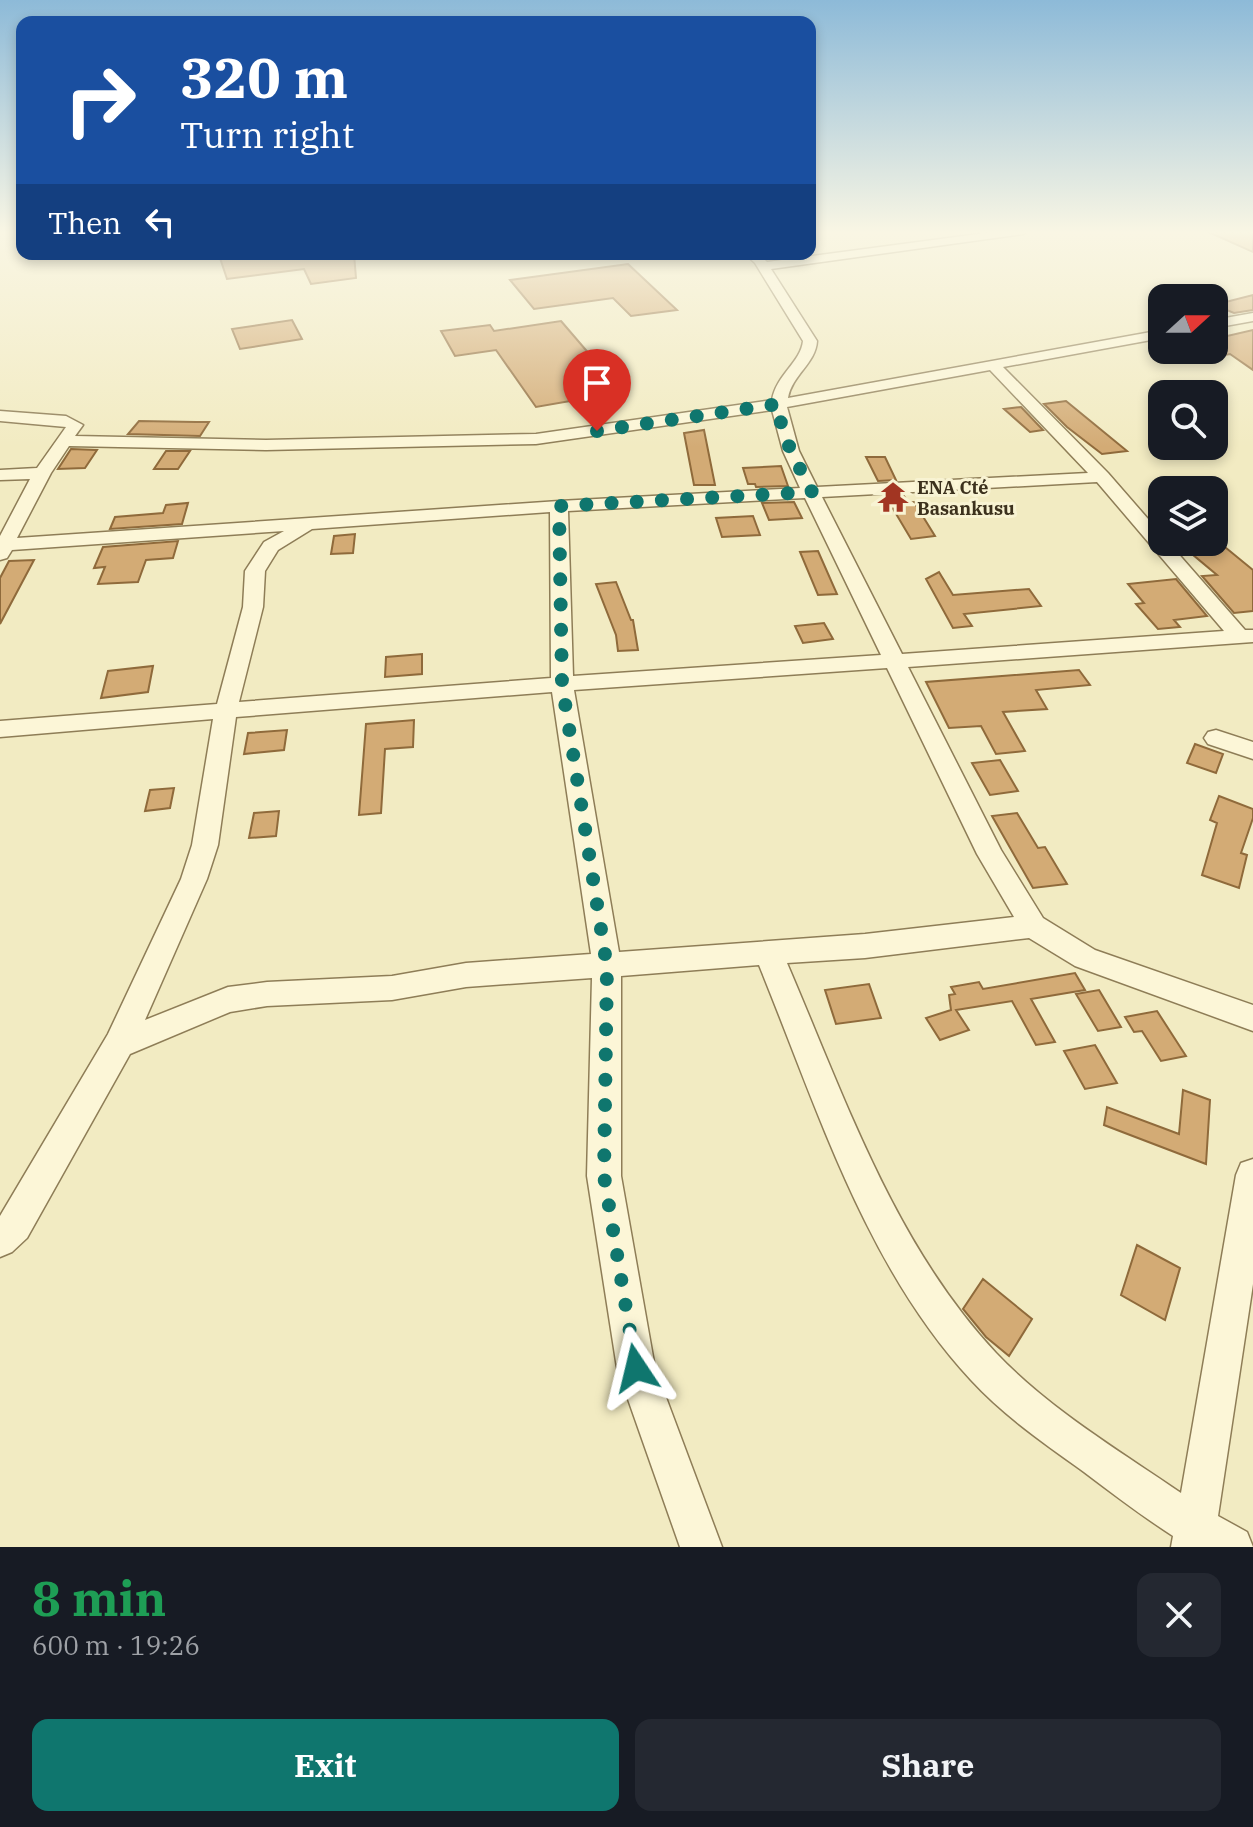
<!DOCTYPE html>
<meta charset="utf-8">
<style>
:root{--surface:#171b24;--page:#242831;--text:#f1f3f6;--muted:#9ea1a6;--accent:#0f766e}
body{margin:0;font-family:"IBM Plex Serif",serif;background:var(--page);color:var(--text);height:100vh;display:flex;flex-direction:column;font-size:30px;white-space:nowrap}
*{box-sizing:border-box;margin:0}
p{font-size:26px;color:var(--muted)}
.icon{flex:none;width:44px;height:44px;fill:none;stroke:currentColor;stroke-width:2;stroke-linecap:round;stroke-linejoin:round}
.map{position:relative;height:1547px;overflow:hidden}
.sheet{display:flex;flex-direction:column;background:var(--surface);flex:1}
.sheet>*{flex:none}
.banner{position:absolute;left:16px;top:16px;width:800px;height:244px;border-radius:16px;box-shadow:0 4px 12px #0003;background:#1a4fa0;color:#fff;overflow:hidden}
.needle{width:52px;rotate:69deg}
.tools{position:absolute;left:1148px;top:284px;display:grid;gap:16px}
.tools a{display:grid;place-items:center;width:80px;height:80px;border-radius:16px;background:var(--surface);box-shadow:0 4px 12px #0003;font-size:40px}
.pin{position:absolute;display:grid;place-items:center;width:68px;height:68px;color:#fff;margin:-82px -34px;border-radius:50% 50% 50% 0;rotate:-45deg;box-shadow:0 0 8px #0007}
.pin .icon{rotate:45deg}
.me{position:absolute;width:88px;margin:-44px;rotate:350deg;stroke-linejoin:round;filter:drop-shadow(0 0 6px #0008)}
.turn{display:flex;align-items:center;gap:28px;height:168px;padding:0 32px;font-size:36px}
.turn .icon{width:104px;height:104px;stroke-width:2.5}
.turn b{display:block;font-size:56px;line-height:68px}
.then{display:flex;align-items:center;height:76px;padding:0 32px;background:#0003;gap:16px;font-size:30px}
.round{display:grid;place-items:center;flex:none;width:84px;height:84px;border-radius:16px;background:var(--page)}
.overview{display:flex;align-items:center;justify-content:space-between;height:136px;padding:0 32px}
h1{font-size:48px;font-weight:700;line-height:60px;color:#1e9e55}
.action{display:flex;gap:16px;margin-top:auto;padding:16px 32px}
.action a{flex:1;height:92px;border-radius:16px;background:var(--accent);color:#fff;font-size:32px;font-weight:700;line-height:92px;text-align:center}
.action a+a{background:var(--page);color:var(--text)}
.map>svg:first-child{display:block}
.building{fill:#d3ab75;stroke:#8f6a3b;stroke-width:2}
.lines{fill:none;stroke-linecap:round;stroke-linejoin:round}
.minor-casing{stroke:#8e7d57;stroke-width:3}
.minor{fill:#fcf6d7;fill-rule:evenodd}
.route{stroke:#0f766e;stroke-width:14;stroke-dasharray:0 25.2}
.labels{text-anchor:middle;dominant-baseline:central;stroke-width:6;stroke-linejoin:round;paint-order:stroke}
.far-poi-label{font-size:18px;font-weight:bold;fill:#3c311d;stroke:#f8f3d3;text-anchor:start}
</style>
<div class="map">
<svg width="1253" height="1547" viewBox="0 0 1253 1547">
<rect width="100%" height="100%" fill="#f2ebc2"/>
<path class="building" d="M 1204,230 L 1253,230 L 1253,252 Z
M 251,254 L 354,254 L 356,278 L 311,284 L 304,269 L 227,279 L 220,258 Z
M 628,264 L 677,310 L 631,316 L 613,298 L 534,309 L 510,280 Z
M 1253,295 L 1253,310 L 1234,313 L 1214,305 Z
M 292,320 L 302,339 L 240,349 L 232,329 Z
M 561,321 L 622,392 L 536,407 L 496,350 L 455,356 L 441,331 L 490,325 L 494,331 Z
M 1253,330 L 1253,370 L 1230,354 L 1214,357 L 1214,339 Z
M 1066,401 L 1127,451 L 1102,454 L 1067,427 L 1044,404 Z
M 1021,407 L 1043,430 L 1030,432 L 1004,409 Z
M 139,421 L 196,422 L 209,422 L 200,436 L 128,434 Z
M 704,430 L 715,485 L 694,485 L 684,433 Z
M 71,449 L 97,450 L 85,468 L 58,469 Z
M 166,451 L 190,451 L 178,469 L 154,469 Z
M 866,457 L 885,457 L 896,480 L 878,481 Z
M 781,466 L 788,486 L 756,487 L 755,484 L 748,484 L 743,468 Z
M 904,496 L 908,503 L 914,502 L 935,536 L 911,539 L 886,497 Z
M 794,502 L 802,518 L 769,520 L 762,503 Z
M 188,503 L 182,524 L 110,529 L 115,517 L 163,513 L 166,505 Z
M 753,516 L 760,535 L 722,537 L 716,518 Z
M 355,534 L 353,553 L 331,554 L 334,536 Z
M 178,541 L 173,558 L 146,560 L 138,582 L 98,584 L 105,567 L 94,568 L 103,547 Z
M 1220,543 L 1253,570 L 1253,611 L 1234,613 L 1202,576 L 1217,575 L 1186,549 Z
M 818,551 L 837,594 L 818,595 L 800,552 Z
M 34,560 L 0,624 L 0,578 L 9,561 Z
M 939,572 L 953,595 L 1029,589 L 1041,606 L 964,614 L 972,626 L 953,628 L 926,579 Z
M 1176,579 L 1207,616 L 1174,620 L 1180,627 L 1158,629 L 1136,604 L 1144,603 L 1128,584 Z
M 616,582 L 631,620 L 633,620 L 638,650 L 618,651 L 616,635 L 596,584 Z
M 824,623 L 833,639 L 803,643 L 795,626 Z
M 422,654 L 422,674 L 385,677 L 386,657 Z
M 153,666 L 148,692 L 101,698 L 108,671 Z
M 1079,670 L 1090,685 L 1036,690 L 1047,709 L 1003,712 L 1025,751 L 996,754 L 981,726 L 949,728 L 926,682 Z
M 414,720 L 413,747 L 385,749 L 381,813 L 359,815 L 366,724 Z
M 287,730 L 284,750 L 244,754 L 248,733 Z
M 1195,744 L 1223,754 L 1216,773 L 1187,763 Z
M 1000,760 L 1018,791 L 990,795 L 972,763 Z
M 174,788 L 170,808 L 145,811 L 150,790 Z
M 1219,796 L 1253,809 L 1253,818 L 1241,853 L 1247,855 L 1239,888 L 1202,875 L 1217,823 L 1210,820 Z
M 279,811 L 276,836 L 249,838 L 254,813 Z
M 1017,813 L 1038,848 L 1045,847 L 1067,884 L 1033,888 L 992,816 Z
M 1075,973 L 1085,990 L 1031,999 L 1055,1042 L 1036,1045 L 1012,1001 L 956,1010 L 969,1030 L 940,1040 L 926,1018 L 951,1010 L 949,995 L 955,994 L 951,987 L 979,982 L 983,989 Z
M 869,984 L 881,1018 L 836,1024 L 825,990 Z
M 1099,990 L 1121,1027 L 1098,1031 L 1076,994 Z
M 1157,1011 L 1186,1056 L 1161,1061 L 1142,1031 L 1134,1032 L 1125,1017 Z
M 1095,1045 L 1117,1083 L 1085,1089 L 1064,1051 Z
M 1183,1090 L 1210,1100 L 1206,1164 L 1104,1125 L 1107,1107 L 1179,1134 Z
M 1137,1245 L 1180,1268 L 1165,1320 L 1121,1295 Z
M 983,1279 L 1032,1319 L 1009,1356 L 986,1337 L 963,1309 Z"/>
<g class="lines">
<defs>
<path id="minor" d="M 1001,231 L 1029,231 L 1023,234 L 771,269 L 817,341 C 816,363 792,375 788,398 L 1162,330 L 1162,338 L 1003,367 L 1108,473 L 1162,535 L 1162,542 L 1168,542 L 1245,630 L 1253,630 L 1253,642 L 908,667 L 1001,850 L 1043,918 L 1095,950 L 1253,1005 L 1253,1031 L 1075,966 L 1029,938 L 865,958 L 787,963 C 845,1098 894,1244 996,1353 C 1048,1408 1118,1450 1181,1493 L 1236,1175 L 1241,1163 L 1253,1159 L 1253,1284 L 1218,1516 L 1247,1532 L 1253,1547 L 1171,1547 L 1173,1536 C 1142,1516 1113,1494 1084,1472 C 1045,1444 1004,1416 971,1380 C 865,1266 817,1107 759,965 L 621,976 L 621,1176 L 655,1368 L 722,1547 L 680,1547 L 617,1368 L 587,1176 L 592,978 L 466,987 L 392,1000 L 267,1006 L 230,1012 L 130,1054 L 27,1238 L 12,1252 L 0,1257 L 0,1216 L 108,1034 L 181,879 L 192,845 L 213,719 L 0,737 L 0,721 L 217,704 L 243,607 L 245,571 L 264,542 L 284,531 L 12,550 L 7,558 L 0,560 L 0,536 L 30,479 L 0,480 L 0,470 L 37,468 L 66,427 L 0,421 L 0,411 L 66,416 L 83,425 L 75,436 L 266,440 L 536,434 L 772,400 C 776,375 801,362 803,341 L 755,263 L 745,254 L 759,254 L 767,262 ZM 990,370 L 1088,473 L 817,487 L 799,451 L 787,407 ZM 772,410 L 783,451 L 800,488 L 559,501 L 17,538 L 51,473 L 69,446 L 266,450 L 536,444 ZM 1097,482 L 1224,631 L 902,654 L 822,497 ZM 805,498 L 881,655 L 573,676 L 568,511 ZM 550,512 L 551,678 L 239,702 L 263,607 L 265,571 L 278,550 L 312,529 ZM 887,668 L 977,854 L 1014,917 L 865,934 L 619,952 L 574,690 ZM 552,692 L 591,954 L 466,963 L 392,976 L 267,982 L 228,987 L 145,1020 L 207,879 L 218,845 L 236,717 Z
M 1253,313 L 1253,321 L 1214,328 L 1214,320 Z
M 1216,730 L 1253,742 L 1253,759 L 1208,744 L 1204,738 L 1208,732 Z"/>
</defs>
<use href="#minor" class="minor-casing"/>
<use href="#minor" class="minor"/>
</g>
<linearGradient id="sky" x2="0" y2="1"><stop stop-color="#8dbad8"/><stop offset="0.52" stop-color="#f9f6e4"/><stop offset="1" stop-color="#f9f6e4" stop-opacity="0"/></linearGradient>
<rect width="1253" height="447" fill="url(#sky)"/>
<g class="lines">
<path class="route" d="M 597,431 L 778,404 C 780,436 798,464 812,492 L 559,506 L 562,684 L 607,967 L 604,1176 L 636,1368"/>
</g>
<defs>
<symbol id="temple-bare" viewBox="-9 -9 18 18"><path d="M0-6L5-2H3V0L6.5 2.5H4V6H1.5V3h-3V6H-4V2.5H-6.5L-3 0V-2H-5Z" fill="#a23522" stroke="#f8f3d3" stroke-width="2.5" paint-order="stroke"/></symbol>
</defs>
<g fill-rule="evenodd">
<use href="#temple-bare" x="871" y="475" width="44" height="44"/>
</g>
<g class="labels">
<g class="far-poi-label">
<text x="917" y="487">ENA Cté<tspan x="917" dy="21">Basankusu</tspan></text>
</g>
</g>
</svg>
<div class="tools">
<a><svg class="needle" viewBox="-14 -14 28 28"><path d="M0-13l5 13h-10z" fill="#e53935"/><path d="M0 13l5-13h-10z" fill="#9ea1a6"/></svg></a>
<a><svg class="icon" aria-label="search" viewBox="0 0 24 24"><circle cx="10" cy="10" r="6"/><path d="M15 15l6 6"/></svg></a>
<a><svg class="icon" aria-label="layers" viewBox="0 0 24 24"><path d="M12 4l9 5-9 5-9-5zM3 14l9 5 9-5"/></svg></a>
</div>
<div class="pin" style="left:597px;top:431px;background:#d93025"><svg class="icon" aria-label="arrive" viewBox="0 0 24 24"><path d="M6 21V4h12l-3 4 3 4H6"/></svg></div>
<svg class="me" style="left:636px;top:1368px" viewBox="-20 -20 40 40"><path d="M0-17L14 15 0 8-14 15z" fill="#0f766e" stroke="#fff" stroke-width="4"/></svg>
<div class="banner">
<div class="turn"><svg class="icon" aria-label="right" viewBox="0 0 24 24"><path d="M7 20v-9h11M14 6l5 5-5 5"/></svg><div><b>320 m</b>Turn right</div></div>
<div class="then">Then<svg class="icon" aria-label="left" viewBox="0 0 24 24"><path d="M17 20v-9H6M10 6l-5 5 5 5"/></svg></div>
</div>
</div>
<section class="sheet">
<div class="overview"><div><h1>8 min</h1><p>600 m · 19:26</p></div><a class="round"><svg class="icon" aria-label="close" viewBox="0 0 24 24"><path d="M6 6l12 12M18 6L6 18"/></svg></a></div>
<div class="action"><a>Exit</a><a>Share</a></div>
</section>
